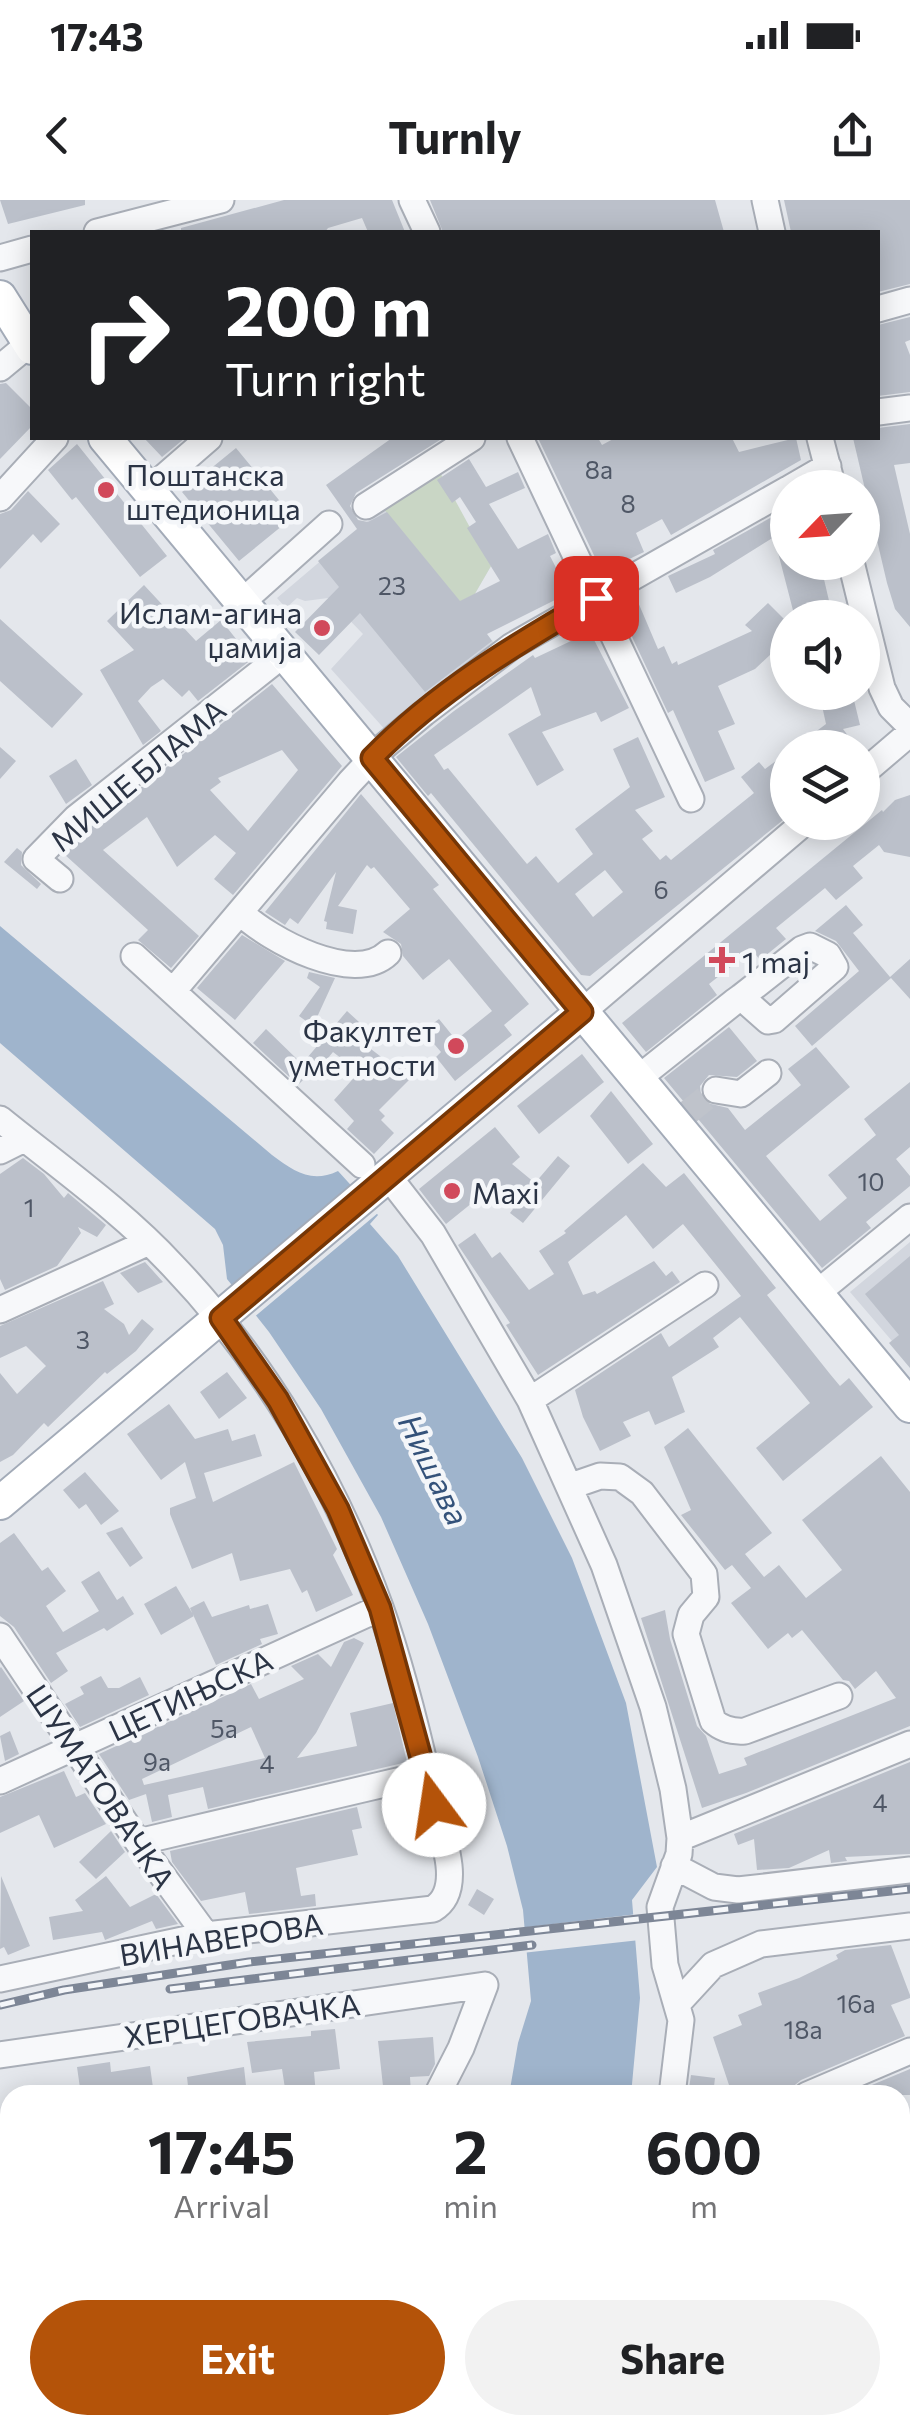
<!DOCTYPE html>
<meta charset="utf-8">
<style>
:root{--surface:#fff;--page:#f2f2f2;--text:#202124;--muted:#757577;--accent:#b45309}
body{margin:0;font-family:Commissioner,sans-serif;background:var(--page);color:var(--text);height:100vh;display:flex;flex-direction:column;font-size:38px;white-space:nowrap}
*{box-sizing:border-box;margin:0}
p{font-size:32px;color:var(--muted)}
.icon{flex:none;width:55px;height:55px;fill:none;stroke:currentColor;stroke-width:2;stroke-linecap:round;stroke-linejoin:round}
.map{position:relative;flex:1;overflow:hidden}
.details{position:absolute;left:0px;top:1885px;width:910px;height:350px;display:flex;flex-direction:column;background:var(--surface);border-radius:30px 30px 0 0;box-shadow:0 5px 25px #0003}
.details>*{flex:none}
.top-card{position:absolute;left:30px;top:30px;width:850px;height:210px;border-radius:0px;box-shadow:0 5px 25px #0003;background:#202124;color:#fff;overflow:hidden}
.needle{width:65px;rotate:245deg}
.buttons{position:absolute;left:770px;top:270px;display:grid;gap:20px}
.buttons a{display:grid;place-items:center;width:110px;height:110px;border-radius:50%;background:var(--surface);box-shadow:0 5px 25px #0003;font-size:50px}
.pin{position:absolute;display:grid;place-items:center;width:85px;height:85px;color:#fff;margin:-42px;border-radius:20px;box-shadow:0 5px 15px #0006}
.me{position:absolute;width:110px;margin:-55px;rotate:346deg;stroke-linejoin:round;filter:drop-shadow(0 0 8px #0008)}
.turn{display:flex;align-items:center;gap:35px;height:210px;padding:0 30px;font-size:45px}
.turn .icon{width:130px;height:130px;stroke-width:2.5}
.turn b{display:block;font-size:70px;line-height:85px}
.eta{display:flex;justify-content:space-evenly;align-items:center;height:170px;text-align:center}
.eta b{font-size:60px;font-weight:700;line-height:70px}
.primary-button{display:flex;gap:20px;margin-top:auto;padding:20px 30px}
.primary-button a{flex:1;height:115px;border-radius:60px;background:var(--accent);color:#fff;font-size:40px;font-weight:700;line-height:115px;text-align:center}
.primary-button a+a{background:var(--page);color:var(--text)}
.status{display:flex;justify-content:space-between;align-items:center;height:70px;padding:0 50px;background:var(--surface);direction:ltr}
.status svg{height:28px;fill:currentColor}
header{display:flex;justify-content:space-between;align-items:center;height:130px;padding:0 30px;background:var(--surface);font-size:45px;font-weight:700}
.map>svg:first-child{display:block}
.built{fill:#d2d6de}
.green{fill:#c9d6c5}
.water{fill:#9fb4cc}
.pier{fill:#e4e7ec}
.building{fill:#bbc0ca;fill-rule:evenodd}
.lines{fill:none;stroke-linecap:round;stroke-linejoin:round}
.minor-tunnel{stroke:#bfc3cb;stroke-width:25;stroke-dasharray:25 12;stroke-linecap:butt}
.minor-casing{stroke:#a9aeb7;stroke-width:29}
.major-casing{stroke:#a3abb8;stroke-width:36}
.minor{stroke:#f7f8fa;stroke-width:25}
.major{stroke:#fff;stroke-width:32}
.rail-casing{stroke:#7d8696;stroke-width:9}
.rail{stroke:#f4f6f9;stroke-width:5;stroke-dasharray:15;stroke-linecap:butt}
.route-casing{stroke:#753606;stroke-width:25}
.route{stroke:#b45309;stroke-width:18}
.poi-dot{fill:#d1495b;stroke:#f4f6f9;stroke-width:4}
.labels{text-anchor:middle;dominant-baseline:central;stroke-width:9;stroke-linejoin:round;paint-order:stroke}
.number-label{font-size:25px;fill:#4f5766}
.poi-label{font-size:30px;fill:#2b3445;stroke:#f4f6f9;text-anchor:start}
.street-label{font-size:30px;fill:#2b3445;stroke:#f4f6f9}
.water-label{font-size:32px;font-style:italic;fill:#34527a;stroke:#f4f6f9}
</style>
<div class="status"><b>17:43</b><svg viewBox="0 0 49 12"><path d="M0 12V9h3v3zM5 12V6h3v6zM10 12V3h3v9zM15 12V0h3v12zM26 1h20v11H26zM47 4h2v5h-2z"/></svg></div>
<header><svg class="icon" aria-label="back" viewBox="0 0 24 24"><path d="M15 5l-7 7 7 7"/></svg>Turnly<svg class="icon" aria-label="share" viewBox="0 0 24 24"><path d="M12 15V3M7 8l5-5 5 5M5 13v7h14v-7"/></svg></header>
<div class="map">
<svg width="910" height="2235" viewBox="0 0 910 2235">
<rect width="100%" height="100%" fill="#e4e7ec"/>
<path class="built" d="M 383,308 L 491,366 L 466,409 L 495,444 L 388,533 L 331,469 L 363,434 L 328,398 L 305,401 L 297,398 L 286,408 L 277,398 Z
M 910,1042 L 910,1162 L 850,1092 Z"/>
<path class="green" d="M 437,267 L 491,366 L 466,409 L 383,308 Z"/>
<path class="water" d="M 0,726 L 272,955 C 294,971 311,984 338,971 L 378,1015 L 370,1024 L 398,1056 L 522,1258 L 572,1358 L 626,1503 L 657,1667 L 632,1700 L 640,1798 L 631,1895 L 509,1895 L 518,1843 L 531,1801 L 523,1710 L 507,1646 L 478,1557 L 428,1424 L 381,1317 L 321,1209 L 269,1132 L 227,1079 L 223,1045 L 215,1029 L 0,843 Z
M 425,2225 L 541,2225 L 535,2235 L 420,2235 Z"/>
<path class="pier" d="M 354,984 L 378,1013 L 253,1118 L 229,1089 Z
M 638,1714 L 640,1740 L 522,1753 L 519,1728 Z"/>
<path class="building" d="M 0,0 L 85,0 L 85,5 L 8,24 Z
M 284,0 L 392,0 L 405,32 L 368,32 L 362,18 L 328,28 L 325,32 L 181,32 L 181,28 Z
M 430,0 L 715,0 L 724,32 L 443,32 Z
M 784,0 L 910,0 L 910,84 L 878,92 L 878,32 L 791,32 Z
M 910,117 L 910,140 L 905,142 L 910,155 L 910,192 L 878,196 L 878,125 Z
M 6,183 L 32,209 L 32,226 L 0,259 L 0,184 Z
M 910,224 L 910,263 L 894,265 L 910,334 L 910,427 L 895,409 L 887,383 L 853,238 L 878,238 L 878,228 Z
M 144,238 L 185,238 L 162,257 Z
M 392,238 L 443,238 L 356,293 L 350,306 L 358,320 L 368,322 L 387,312 L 460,401 L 500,381 L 467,328 L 476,322 L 460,297 L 452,303 L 437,280 L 469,259 L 486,287 L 518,272 L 525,288 L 489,304 L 518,349 L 548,334 L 556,353 L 550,356 L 569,393 L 487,434 L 492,441 L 425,492 L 360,413 L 319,455 L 295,432 L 339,387 L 318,361 L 357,329 L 326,285 Z
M 538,238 L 598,238 L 602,245 L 615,238 L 732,238 L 739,252 L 796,238 L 801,260 L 671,335 L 662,319 L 636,333 L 644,352 L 602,372 Z
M 77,244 L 167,356 L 140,377 L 76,297 L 72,300 L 48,270 Z
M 236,248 L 293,317 L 239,361 L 182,292 Z
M 28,291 L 60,324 L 41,343 L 33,334 L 0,369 L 0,314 L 11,310 Z
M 788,308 L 788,362 L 820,362 L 833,418 L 795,418 L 774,337 L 710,377 L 676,393 L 668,376 L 715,354 L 713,350 Z
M 144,385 L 196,441 L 221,420 L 252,459 L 198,501 L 189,490 L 182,497 L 163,479 L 151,487 L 138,501 L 161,531 L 143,545 L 100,470 L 134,450 L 107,421 Z
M 635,395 L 658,449 L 664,446 L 672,464 L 677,461 L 678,465 L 752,431 L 745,425 L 768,403 L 788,423 L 788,438 L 755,469 L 718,486 L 735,524 L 718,531 L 735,569 L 705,582 L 673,510 L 668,513 L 617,405 Z
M 0,419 L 83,494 L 52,528 L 0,481 Z
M 590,432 L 629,508 L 601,522 L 596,512 L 542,532 L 564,570 L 537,586 L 508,534 L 541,515 L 531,487 L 434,555 L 444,570 L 448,568 L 527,664 L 536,656 L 558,683 L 593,654 L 575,629 L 630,587 L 613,549 L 638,537 L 665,597 L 635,610 L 653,631 L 642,639 L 660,660 L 666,655 L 671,660 L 754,593 L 741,577 L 759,562 L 765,569 L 788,552 L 788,616 L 590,776 L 581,775 L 431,593 L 428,596 L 396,557 L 454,511 L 533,455 L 535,458 ZM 605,670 L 623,692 L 593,717 L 575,694 Z
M 272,484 L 342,566 L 233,695 L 214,679 L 236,653 L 215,635 L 177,667 L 147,617 L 103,650 L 199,736 L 171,768 L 138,740 L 148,730 L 64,654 L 87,630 ZM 282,550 L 298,570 L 248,631 L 210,590 L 221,582 L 218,578 Z
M 819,492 L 852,492 L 860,525 L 843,529 L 852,541 L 843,548 L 794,548 L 826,524 Z
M 0,547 L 16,561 L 0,579 Z
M 76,559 L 92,585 L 66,604 L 49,576 Z
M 361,594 L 439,685 L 433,689 L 529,804 L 504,825 L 512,835 L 455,881 L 436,857 L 441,852 L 423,831 L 439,819 L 456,840 L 492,811 L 449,759 L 423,780 L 403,756 L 401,744 L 383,732 L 410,709 L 374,667 L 371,669 L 367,665 L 338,706 L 357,710 L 353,734 L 326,729 L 327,722 L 324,721 L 336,672 L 298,724 L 290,718 L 285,725 L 265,712 Z
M 910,595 L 910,657 L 884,652 L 879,645 L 853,666 L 863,678 L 836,700 L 825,688 L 776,728 L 786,739 L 760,760 L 752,750 L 709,784 L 717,795 L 646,852 L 622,823 L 882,610 L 883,612 L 895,600 Z
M 17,648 L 22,652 L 21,665 L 41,684 L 37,689 L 4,662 Z
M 846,705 L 863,725 L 853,733 L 890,777 L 910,759 L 910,799 L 891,778 L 812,846 L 795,826 L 859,771 L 836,741 L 815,731 Z
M 242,735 L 285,761 L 235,820 L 197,788 Z
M 309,772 L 335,778 L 313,826 L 299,816 L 320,787 L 307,778 Z
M 347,811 L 359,822 L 350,833 L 410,879 L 379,910 L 385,916 L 381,920 L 394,933 L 374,954 L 347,929 L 354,921 L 334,900 L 359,872 L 333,852 L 319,869 L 307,858 Z
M 729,827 L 757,861 L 737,877 L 709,875 L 700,886 L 701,895 L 707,903 L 728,908 L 745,930 L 801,885 L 788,869 L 816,847 L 850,887 L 766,956 L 820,1021 L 847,998 L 828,975 L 876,935 L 864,919 L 910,882 L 910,947 L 896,959 L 910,976 L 910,986 L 866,1022 L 871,1028 L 822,1068 L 664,878 Z
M 266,829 L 298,860 L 292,873 L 301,863 L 311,872 L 298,885 L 253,843 Z
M 582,854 L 604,882 L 539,934 L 517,906 Z
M 611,891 L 653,944 L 628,964 L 590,916 Z
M 495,927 L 520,957 L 512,964 L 535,983 L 558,956 L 570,966 L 523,1023 L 510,1013 L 513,1009 L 493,986 L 446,1024 L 419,989 Z
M 23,958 L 44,974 L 64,998 L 68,993 L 106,1025 L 97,1037 L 78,1027 L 81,1033 L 57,1066 L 5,1090 L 0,1079 L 0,974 Z
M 643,963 L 666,987 L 684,973 L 776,1088 L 767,1095 L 830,1174 L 840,1186 L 849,1178 L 873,1207 L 783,1281 L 756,1248 L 810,1203 L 740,1117 L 713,1138 L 719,1147 L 672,1177 L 685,1212 L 655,1225 L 649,1211 L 623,1222 L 631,1236 L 600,1251 L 583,1217 L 575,1190 L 661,1133 L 669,1147 L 741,1096 L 683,1024 L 653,1049 L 626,1015 L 568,1062 L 583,1095 L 595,1091 L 597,1094 L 654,1061 L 666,1076 L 672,1071 L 680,1082 L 538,1175 L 506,1125 L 510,1123 L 458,1045 L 475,1033 L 492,1058 L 500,1052 L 529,1090 L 554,1074 L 539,1051 L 566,1033 L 564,1031 Z
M 910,1056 L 910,1168 L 889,1143 L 899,1135 L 865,1094 Z
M 145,1062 L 163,1082 L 138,1093 L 120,1073 Z
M 103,1081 L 114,1104 L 104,1109 L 124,1124 L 129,1135 L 142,1119 L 154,1129 L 136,1151 L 107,1174 L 105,1172 L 48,1227 L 44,1223 L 13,1255 L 0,1262 L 0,1173 L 17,1194 L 46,1166 L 26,1146 L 0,1158 L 0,1126 Z
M 227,1172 L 247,1198 L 219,1219 L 200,1192 Z
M 169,1204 L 195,1239 L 228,1229 L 232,1241 L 255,1234 L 262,1256 L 204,1273 L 213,1302 L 294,1262 L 337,1349 L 333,1355 L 353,1395 L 316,1412 L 307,1390 L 302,1393 L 290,1369 L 240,1381 L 232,1353 L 192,1369 L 170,1314 L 170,1308 L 196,1298 L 185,1262 L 161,1280 L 127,1234 Z
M 688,1228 L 772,1333 L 745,1354 L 764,1377 L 779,1365 L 806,1398 L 842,1370 L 802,1320 L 881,1256 L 910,1292 L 910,1526 L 746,1593 L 702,1608 L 641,1418 L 665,1410 L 670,1439 L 697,1526 L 706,1536 L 719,1574 L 747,1565 L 744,1558 L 896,1498 L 876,1471 L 855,1489 L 849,1481 L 843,1480 L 802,1430 L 792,1438 L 788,1433 L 768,1449 L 731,1403 L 751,1388 L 732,1365 L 725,1370 L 681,1315 L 691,1310 L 664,1247 Z
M 85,1272 L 119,1311 L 101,1325 L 86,1304 L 79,1309 L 63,1290 Z
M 122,1327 L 143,1358 L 130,1367 L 106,1333 Z
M 14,1333 L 42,1371 L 48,1367 L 66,1391 L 46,1406 L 63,1432 L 99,1411 L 81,1382 L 99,1371 L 117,1400 L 123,1396 L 134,1414 L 107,1431 L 104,1428 L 56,1453 L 68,1471 L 51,1483 L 14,1427 L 0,1416 L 0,1343 Z
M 176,1386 L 194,1416 L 161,1435 L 144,1404 Z
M 204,1401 L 212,1417 L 249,1405 L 250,1409 L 268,1404 L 278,1434 L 260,1439 L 262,1444 L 216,1465 L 190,1408 Z
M 354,1438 L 364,1443 L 316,1533 L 297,1558 L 357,1546 L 350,1513 L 393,1503 L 407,1562 L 208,1609 L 203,1587 L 168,1595 L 172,1617 L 152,1622 L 146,1594 L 129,1600 L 99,1554 L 251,1484 L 259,1499 L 304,1479 L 291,1466 L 318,1454 L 331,1467 L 344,1442 ZM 251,1527 L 265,1558 L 144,1585 L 142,1579 Z
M 1,1467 L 24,1501 L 0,1517 L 0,1468 Z
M 101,1476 L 108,1488 L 119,1488 L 140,1477 L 149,1495 L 80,1527 L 65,1504 L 84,1494 L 80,1487 Z
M 10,1531 L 19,1554 L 5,1561 L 0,1536 Z
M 910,1562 L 910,1654 L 845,1657 L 847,1661 L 831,1663 L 829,1650 L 789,1668 L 757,1670 L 754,1639 L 738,1645 L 734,1634 Z
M 64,1571 L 76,1597 L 85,1593 L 106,1624 L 54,1648 L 39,1615 L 0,1633 L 0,1597 Z
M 357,1607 L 362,1628 L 352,1630 L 358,1655 L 296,1668 L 301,1696 L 315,1694 L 316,1706 L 249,1714 L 245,1692 L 201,1701 L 172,1662 L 170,1651 Z
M 111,1631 L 125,1652 L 96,1679 L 79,1662 Z
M 1,1676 L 30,1746 L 8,1755 L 4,1747 L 0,1749 Z
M 106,1676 L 130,1707 L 156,1694 L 178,1724 L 156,1729 L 152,1721 L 105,1740 L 102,1732 L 53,1740 L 49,1717 L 83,1711 L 75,1700 Z
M 477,1689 L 494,1699 L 484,1715 L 468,1705 Z
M 891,1745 L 910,1795 L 910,1798 L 891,1805 L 905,1836 L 801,1880 L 790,1889 L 788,1887 L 771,1895 L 758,1895 L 754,1885 L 732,1894 L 713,1837 L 742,1825 L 738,1815 L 762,1805 L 758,1793 L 799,1778 L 838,1759 L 836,1755 L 845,1750 Z
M 335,1829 L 340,1869 L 314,1872 L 316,1895 L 286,1895 L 282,1869 L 252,1873 L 247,1842 L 311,1836 L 311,1831 Z
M 433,1837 L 435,1864 L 429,1876 L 410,1877 L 411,1895 L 384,1895 L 378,1841 Z
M 110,1862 L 111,1872 L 150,1866 L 154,1895 L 81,1895 L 77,1867 Z
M 244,1867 L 247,1895 L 189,1895 L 187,1877 Z
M 910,1869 L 910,1895 L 862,1895 L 860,1890 Z
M 691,1875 L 715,1878 L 713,1895 L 688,1895 Z"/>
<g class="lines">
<path class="minor-tunnel" d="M 686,914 L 716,890"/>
<defs>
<path id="minor" d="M 412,0 L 427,32
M 765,0 L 772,32
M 97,32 L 221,0
M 0,58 L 32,49
M 878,109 L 910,100
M 0,168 L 29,144
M 878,212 L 910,208
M 520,238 L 691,599
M 820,238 L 833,288
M 790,288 L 828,266
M 148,291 L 209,238
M 0,298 L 55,238
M 366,306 L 472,238
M 851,362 L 882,488 L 891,507 L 910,526
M 242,402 L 329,324
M 862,574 L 910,533
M 60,679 L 36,659 L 76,618 L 285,453
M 241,713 C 269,740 354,786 388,753
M 134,756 L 362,965
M 173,791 L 350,582 L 382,548 L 424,513 L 512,446 L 788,289
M 582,812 L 805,622
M 636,880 L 734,802 L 741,797 L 802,749 L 810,746 L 828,755 L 835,767 L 774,820 L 768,821 L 741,797
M 716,890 L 741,894 L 768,873
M 0,919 C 58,966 122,1011 173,1066 C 265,1162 335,1282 380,1407 C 402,1468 418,1534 432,1597 C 439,1628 467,1689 433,1709 L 206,1735 L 0,1779
M 0,951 L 24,939
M 388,976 L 433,1034 L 530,1200 L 604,1365 L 653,1507 L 673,1589 L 680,1638 L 679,1654 L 660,1707 L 665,1765 L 681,1820 L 672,1895
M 817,1093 L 910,1017
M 0,1110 L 149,1042
M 530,1200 L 705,1085
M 571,1286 L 600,1276 L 620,1277 L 642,1293 L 704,1374 L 706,1397 L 691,1415 L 686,1434 L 713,1521 C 722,1529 732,1532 745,1531 L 839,1496
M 0,1436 L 138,1642 L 206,1735
M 0,1581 L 380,1408
M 680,1638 L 910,1544
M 138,1642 L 427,1574
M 674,1666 L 714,1687 L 738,1690 L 910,1670
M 678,1803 L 713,1765 L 761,1744 L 910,1726
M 0,1855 L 485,1785 L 461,1848 L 437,1895
M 807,1895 L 910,1851
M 0,1981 L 10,1992
M 900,2083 L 910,2076
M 0,2129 L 10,2127
M 167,2225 L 180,2235
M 851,2225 L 875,2235
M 210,2235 L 211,2225
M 597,2235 L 599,2225"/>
<path id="major" d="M 0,97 L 32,148
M 105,238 L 910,1206
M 0,1303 L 582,812"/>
</defs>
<use href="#minor" class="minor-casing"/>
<use href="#major" class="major-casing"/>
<use href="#minor" class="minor"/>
<use href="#major" class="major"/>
<defs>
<path id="rail" d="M 170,1789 L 532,1745
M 0,1805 L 64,1790 L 249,1762 L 910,1689"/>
</defs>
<use href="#rail" class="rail-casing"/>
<use href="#rail" class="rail"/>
</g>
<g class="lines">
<defs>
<path id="route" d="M 434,1605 L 380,1408 L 338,1309 L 278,1200 L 221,1118 L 582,812 L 372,558 C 436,492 516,444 596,398"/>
</defs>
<use href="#route" class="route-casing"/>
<use href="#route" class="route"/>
</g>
<g class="poi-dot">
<circle cx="106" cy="290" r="10"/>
<circle cx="322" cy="428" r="10"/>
<path d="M717 745h10v10h10v10h-10v10h-10v-10h-10v-10h10z"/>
<circle cx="456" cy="846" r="10"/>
<circle cx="452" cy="991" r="10"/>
</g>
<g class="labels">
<g class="number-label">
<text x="599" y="269">8a</text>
<text x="628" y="303">8</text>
<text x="392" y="385">23</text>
<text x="661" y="689">6</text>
<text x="871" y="981">10</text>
<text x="29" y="1007">1</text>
<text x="83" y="1139">3</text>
<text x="224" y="1528">5a</text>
<text x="157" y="1561">9a</text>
<text x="267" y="1563">4</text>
<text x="880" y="1602">4</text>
<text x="856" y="1803">16a</text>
<text x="803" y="1829">18a</text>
</g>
<g class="poi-label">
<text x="126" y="273">Поштанска<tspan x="126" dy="34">штедионица</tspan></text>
<text x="302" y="411" text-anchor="end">Ислам-агина<tspan x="302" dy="34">џамија</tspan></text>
<text x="742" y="760">1 maj</text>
<text x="436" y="829" text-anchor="end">Факултет<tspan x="436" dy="34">уметности</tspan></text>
<text x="472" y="991">Maxi</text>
</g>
<g class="street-label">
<text transform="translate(137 574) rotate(-40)">МИШЕ БЛАМА</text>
<text transform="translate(190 1494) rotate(-25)">ЦЕТИЊСКА</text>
<text transform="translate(102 1586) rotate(56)">ШУМАТОВАЧКА</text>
<text transform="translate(221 1738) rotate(-9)">ВИНАВЕРОВА</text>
<text transform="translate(242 1819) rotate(-8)">ХЕРЦЕГОВАЧКА</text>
</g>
<g class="water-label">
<text transform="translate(435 1269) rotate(64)">Нишава</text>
</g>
</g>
</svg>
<div class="buttons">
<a><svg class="needle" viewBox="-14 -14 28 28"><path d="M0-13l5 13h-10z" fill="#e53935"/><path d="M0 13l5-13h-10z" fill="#757577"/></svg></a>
<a><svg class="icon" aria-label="sound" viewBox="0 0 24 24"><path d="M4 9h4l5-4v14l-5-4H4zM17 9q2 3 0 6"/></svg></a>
<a><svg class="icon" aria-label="layers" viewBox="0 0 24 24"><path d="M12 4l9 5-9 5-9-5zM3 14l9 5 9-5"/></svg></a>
</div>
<div class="pin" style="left:596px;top:398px;background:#d93025"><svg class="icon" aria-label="arrive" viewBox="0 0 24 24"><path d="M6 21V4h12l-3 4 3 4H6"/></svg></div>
<svg class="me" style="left:434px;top:1605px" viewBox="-20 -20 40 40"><circle r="19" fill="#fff"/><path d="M0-13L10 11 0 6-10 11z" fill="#b45309"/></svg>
<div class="top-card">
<div class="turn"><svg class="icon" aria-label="right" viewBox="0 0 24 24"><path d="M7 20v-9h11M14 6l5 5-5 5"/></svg><div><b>200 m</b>Turn right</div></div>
</div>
<section class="details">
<div class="eta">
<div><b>17:45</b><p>Arrival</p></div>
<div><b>2</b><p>min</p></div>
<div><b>600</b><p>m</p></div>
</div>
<div class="primary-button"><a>Exit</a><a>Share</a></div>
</section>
</div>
